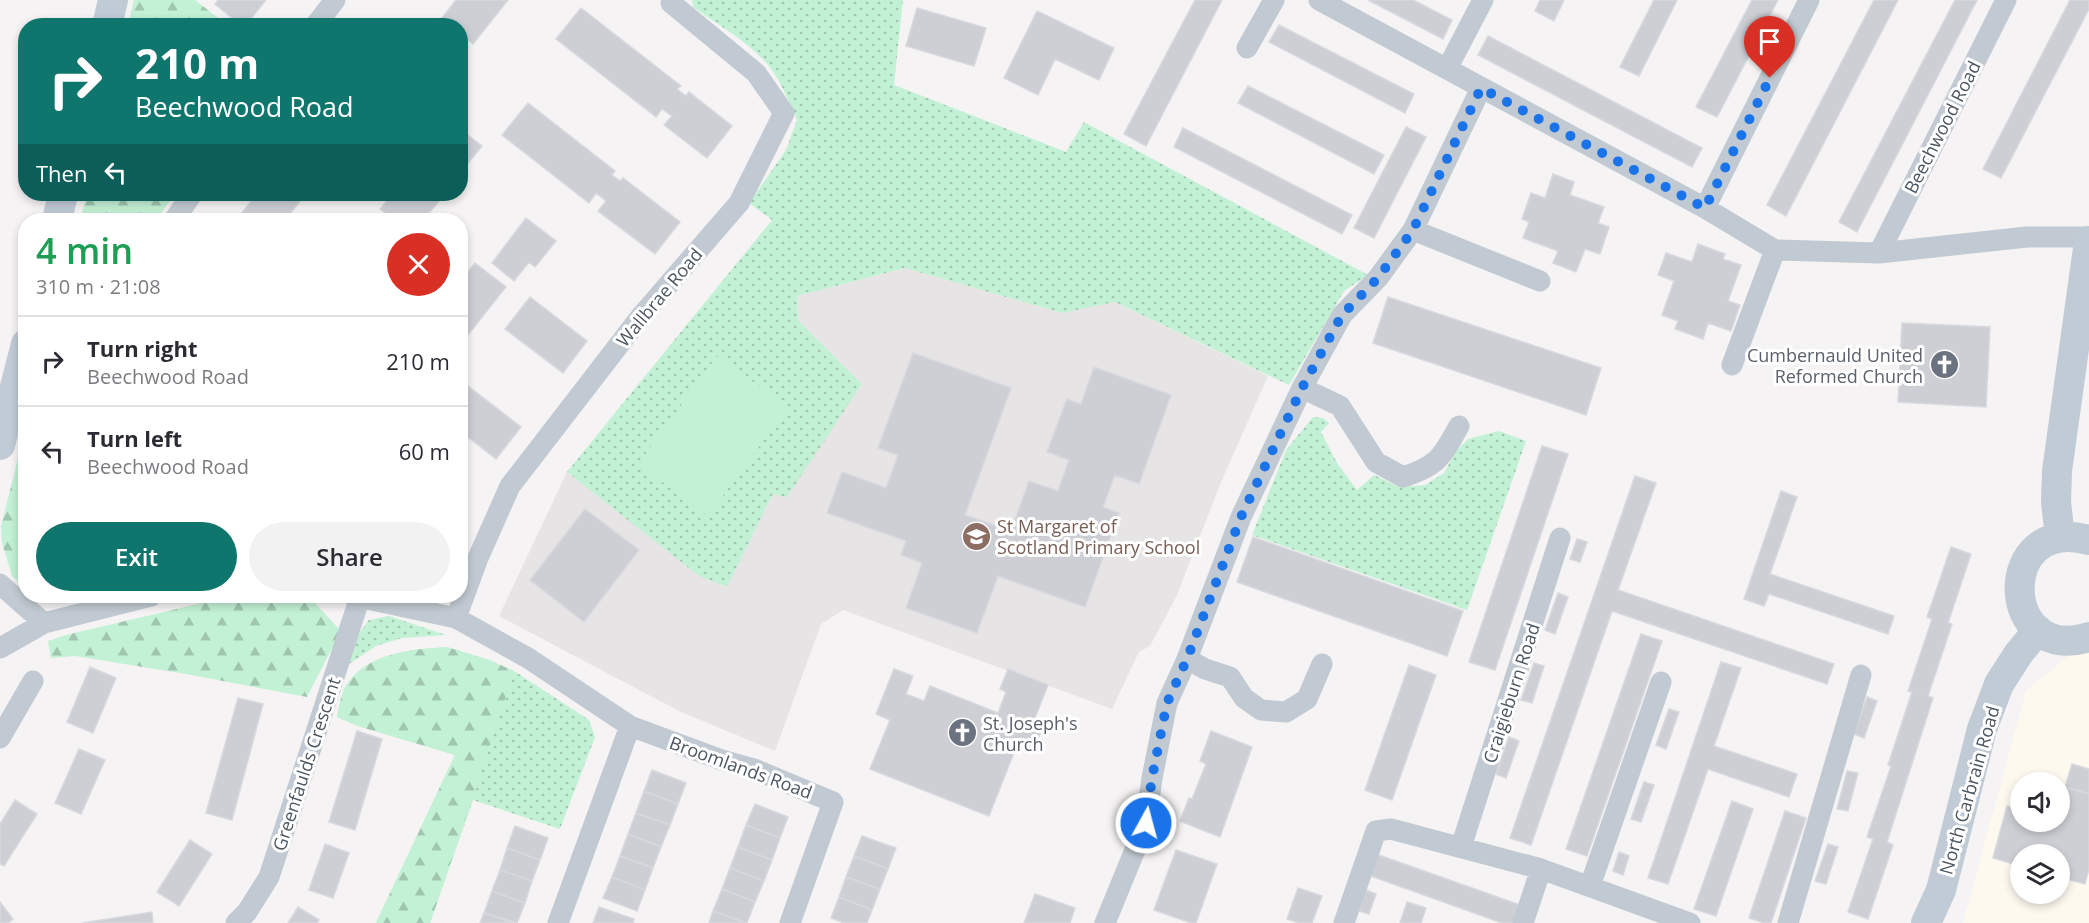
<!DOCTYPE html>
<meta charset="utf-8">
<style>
:root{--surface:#fff;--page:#f2f2f3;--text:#2b2b33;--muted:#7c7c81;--line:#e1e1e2;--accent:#0f766e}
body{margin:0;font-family:"Open Sans",sans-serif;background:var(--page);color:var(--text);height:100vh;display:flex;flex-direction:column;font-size:22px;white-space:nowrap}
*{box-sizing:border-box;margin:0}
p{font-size:20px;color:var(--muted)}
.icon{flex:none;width:33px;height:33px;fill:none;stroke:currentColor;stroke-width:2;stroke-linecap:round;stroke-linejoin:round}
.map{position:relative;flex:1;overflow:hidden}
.details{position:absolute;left:18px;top:213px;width:450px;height:390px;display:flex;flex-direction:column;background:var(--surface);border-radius:24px;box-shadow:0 3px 9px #0003}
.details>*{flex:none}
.guide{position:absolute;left:18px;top:18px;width:450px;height:183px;border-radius:24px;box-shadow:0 3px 9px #0003;background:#0f766e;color:#fff;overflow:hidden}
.buttons{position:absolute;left:2010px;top:772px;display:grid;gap:12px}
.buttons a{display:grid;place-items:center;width:60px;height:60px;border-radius:50%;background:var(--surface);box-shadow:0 3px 9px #0003;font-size:30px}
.pin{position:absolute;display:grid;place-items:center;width:51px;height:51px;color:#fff;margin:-62px -26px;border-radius:50% 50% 50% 0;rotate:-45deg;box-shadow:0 0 6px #0007}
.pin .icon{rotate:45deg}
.me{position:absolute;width:66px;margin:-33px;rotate:7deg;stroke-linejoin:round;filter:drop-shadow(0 0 4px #0008)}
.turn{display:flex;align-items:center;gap:21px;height:126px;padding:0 18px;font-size:27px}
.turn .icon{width:78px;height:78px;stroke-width:2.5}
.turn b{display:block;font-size:42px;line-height:51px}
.then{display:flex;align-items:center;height:57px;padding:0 18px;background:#0003;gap:12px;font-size:22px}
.round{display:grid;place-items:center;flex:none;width:63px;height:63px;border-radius:32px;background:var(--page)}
.overview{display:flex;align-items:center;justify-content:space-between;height:102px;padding:0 18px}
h1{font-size:36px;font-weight:600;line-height:45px;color:#1e9e55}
.primary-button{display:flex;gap:12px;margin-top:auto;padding:12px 18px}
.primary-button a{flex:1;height:69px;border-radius:36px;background:var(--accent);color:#fff;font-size:24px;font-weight:600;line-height:69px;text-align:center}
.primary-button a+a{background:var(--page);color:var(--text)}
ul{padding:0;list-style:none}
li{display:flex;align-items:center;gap:18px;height:90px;padding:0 18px;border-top:2px solid var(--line)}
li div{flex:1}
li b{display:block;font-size:22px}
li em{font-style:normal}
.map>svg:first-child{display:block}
.commercial{fill:#fdf9ef;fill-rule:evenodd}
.education{fill:#e6e4e5}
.grass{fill:url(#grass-dots)}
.forest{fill:url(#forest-firs)}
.garden{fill:#c3f1d5}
.building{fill:#cdcfd5;stroke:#d7d9de;stroke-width:1.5}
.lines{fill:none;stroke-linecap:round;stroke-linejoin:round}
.street{stroke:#c1cad2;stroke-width:21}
.secondary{stroke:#c1cbd6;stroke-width:30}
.route{stroke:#1a73e8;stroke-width:10;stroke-dasharray:0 18}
.labels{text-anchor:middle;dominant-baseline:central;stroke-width:6;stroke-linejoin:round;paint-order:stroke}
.street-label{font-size:18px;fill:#4a5661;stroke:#fff}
.worship-label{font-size:18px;fill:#5b616d;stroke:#fff;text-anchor:end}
.education-label{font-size:18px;fill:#785e54;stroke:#fff;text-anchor:start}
</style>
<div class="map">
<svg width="2089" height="923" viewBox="0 0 2089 923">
<defs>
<pattern id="grass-dots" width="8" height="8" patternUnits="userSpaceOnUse" patternTransform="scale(1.5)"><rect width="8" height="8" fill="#c3f1d5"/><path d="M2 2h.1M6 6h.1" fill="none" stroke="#a0c6b0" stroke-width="1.8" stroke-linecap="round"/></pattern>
<pattern id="forest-firs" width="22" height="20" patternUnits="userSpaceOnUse" patternTransform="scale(1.5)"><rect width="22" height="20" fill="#c3f1d5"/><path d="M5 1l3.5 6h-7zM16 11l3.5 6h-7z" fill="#a0c6b0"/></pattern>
</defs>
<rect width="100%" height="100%" fill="#f5f3f3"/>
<path class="commercial" d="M 2089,639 L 2089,923 L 1963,923 L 2026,691 ZM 2020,783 L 2060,783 L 2060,822 L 2020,822 ZM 2020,855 L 2060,855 L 2060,894 L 2020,894 Z"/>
<path class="education" d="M 905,268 L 1062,313 L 1115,302 L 1268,376 L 1222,480 L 1176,597 L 1150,646 L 1139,652 L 1112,709 L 843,610 L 821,624 L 775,751 L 679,711 L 499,616 L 567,472 L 699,575 L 727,587 L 773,494 L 862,384 L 798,320 L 797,296 Z"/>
<path class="grass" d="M 692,0 L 903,0 L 894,85 L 1066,152 L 1084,122 L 1368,275 L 1344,291 L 1289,385 L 1115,302 L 1062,313 L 905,268 L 797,296 L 798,320 L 862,384 L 787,497 L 773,494 L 727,587 L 699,576 L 567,472 L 772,220 L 749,203 L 786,150 L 797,120 C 789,102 781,81 768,65 C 750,43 717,24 693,7 Z
M 1313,417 L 1323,418 L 1329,423 L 1321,432 L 1337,463 L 1357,490 L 1374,475 L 1399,487 L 1425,485 L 1444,473 L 1457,450 L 1468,439 L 1499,431 L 1526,441 L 1467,610 L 1252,535 L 1286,450 Z
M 389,616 L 446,635 L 402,638 L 376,646 L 346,666 L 354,640 L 369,620 Z
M 447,647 L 489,660 L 514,671 L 589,720 L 595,737 L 560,829 L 473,800 L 430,923 L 376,923 L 455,755 L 358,726 L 337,717 C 339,707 341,694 346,686 C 365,653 414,649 447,647 Z"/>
<path class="forest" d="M 134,0 L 195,0 L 227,25 L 128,25 Z
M 87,194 L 175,194 L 156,220 L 80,220 Z
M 25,431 L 26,588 L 25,588 L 12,576 L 2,543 L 1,526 Z
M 206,602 L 314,602 L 341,631 L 307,697 L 186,674 L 75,656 L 51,658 L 48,641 L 66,635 Z
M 447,647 L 489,660 L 514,671 L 475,792 L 430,923 L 376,923 L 455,755 L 358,726 L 337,717 C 339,707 341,694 346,686 C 365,653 414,649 447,647 Z"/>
<path class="garden" d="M 717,356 L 788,407 L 708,516 L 638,464 Z"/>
<path class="building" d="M 218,0 L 266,0 L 245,26 L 242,26 L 215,4 Z
M 456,0 L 508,0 L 473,44 L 460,34 L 460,26 L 450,26 L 441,19 Z
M 1195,0 L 1222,0 L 1146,146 L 1124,134 Z
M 1368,0 L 1413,0 L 1452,20 L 1443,39 Z
M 1540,0 L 1564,0 L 1554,21 L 1535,11 Z
M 1654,0 L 1677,0 L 1639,76 L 1620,67 Z
M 1752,0 L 1778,0 L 1717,117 L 1696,107 Z
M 1874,0 L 1898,0 L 1786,216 L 1767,205 Z
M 1955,0 L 1977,0 L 1857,232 L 1839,222 Z
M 2070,0 L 2089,0 L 2089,9 L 2001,178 L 1983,169 Z
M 581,8 L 681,86 L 677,89 L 686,96 L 689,92 L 732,126 L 707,158 L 664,125 L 672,116 L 662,109 L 656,117 L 556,39 Z
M 917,8 L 986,28 L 974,66 L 906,46 Z
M 1037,11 L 1114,48 L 1099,80 L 1055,59 L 1038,95 L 1004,78 Z
M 1279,25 L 1414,94 L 1405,113 L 1269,42 Z
M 1488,36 L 1702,148 L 1692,167 L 1478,55 Z
M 1248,86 L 1384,155 L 1374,174 L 1238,103 Z
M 528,103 L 615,171 L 612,175 L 620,181 L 623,178 L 680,222 L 655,254 L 598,211 L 606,201 L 596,193 L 589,203 L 502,135 Z
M 1406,127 L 1426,137 L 1374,238 L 1354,228 Z
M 1183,128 L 1352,215 L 1342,234 L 1174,147 Z
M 460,129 L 482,146 L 460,173 Z
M 1553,174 L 1574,182 L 1570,195 L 1604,207 L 1598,223 L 1609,227 L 1600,254 L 1585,249 L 1576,272 L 1553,263 L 1558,251 L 1523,238 L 1529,222 L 1522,219 L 1531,193 L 1545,198 Z
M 257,194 L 306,194 L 285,220 L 236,220 Z
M 392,194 L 445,194 L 423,220 L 395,220 L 380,209 Z
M 526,218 L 556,241 L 535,267 L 529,262 L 514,281 L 492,263 Z
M 1698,244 L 1725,254 L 1723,259 L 1741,265 L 1728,301 L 1740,305 L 1731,331 L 1708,323 L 1703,339 L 1675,329 L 1678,321 L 1662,315 L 1674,281 L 1658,275 L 1666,253 L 1692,262 Z
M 475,263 L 506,287 L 460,345 L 460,282 Z
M 530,297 L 587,341 L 563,373 L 505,329 Z
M 1388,297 L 1601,368 L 1586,415 L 1373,343 Z
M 1902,323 L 1990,327 L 1986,407 L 1898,402 Z
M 913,353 L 1011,388 L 965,515 L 1011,531 L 1029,481 L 1058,491 L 1069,460 L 1047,452 L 1067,399 L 1081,404 L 1094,367 L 1171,395 L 1139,484 L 1115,475 L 1103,507 L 1119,513 L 1085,607 L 998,576 L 977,633 L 906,608 L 922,563 L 901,555 L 906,541 L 827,513 L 842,472 L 886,488 L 898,455 L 878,448 Z
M 463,382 L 521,427 L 496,459 L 460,431 L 460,386 Z
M 1542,446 L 1568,454 L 1495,670 L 1469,662 Z
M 1635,476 L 1656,483 L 1618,590 L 1834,664 L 1827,684 L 1612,611 L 1531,845 L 1510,838 Z
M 1781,491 L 1797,497 L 1770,574 L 1894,616 L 1888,634 L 1769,594 L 1764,606 L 1744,599 Z
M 585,509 L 639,550 L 584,622 L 530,580 Z
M 1253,537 L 1463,611 L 1447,656 L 1237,582 Z
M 1577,539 L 1587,542 L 1580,562 L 1570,559 Z
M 1951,547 L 1971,554 L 1948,623 L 1952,624 L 1928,696 L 1933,698 L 1887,842 L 1893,845 L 1868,919 L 1848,912 L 1873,839 L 1867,837 L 1891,766 L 1888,765 L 1912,692 L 1908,691 L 1932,619 L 1927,617 Z
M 1558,593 L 1568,597 L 1555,634 L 1545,630 Z
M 1641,634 L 1662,641 L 1587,856 L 1566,849 Z
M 1721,662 L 1741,668 L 1714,746 L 1797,774 L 1789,797 L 1708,769 L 1668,884 L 1648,878 Z
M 1534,663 L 1544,666 L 1532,703 L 1521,700 Z
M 1409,665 L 1436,675 L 1392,800 L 1365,790 Z
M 90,667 L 116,678 L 93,733 L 67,722 Z
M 894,669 L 913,676 L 906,694 L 924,701 L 930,686 L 998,713 L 1006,692 L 1000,689 L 1008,669 L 1048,685 L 1035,718 L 1045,722 L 1033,751 L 1017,745 L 989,816 L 870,769 L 890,720 L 876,714 Z
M 1867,697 L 1877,701 L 1864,738 L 1854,734 Z
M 238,698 L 263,704 L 232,820 L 206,813 Z
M 1669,709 L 1679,712 L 1666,749 L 1656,745 Z
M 357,731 L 382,739 L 355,830 L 329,822 Z
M 1211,731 L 1252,747 L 1220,837 L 1180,821 L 1189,798 L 1192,799 L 1206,764 L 1200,761 Z
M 1509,737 L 1519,741 L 1506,778 L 1496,774 Z
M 79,749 L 105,760 L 81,814 L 55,803 Z
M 2072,764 L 2089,769 L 2089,794 L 2065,787 Z
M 652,770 L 686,783 L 678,804 L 644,791 Z
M 1847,771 L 1858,773 L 1848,811 L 1837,809 Z
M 1644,782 L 1654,785 L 1641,822 L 1631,819 Z
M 2064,787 L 2089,794 L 2089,869 L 2085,884 L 2060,877 L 2060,855 L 2020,855 L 2020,866 L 1993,858 L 2007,806 L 2020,810 L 2020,822 L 2060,822 L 2060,801 Z
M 644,791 L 678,804 L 670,825 L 636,813 Z
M 15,800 L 37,814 L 4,866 L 0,864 L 0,824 Z
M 1732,801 L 1753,809 L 1716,916 L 1694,909 Z
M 755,804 L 788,817 L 780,838 L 746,825 Z
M 1785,811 L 1806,818 L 1771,923 L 1764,923 L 1749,918 Z
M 636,813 L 670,825 L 661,847 L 628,834 Z
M 746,825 L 780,838 L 772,860 L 738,847 Z
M 515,826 L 548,838 L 540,860 L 507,848 Z
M 628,834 L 661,847 L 653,868 L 620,856 Z
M 862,836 L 896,848 L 888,869 L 854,856 Z
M 190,840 L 212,854 L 179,906 L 157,892 Z
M 325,844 L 349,853 L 333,898 L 309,890 Z
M 1828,844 L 1838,847 L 1826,884 L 1815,881 Z
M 738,847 L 772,860 L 764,881 L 730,868 Z
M 507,848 L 540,860 L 532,881 L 500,870 Z
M 1176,850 L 1217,864 L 1196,923 L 1191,923 L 1154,910 Z
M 1619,852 L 1629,856 L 1623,875 L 1613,871 Z
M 1376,854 L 1520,905 L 1514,923 L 1502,923 L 1368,875 Z
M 620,856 L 653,868 L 645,890 L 612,877 Z
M 854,856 L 888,869 L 880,889 L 846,877 Z
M 730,868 L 764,881 L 755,902 L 722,889 Z
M 500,870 L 532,881 L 525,903 L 492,891 Z
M 612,877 L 645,890 L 637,911 L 603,898 Z
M 846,877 L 880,889 L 872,910 L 839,897 Z
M 1298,888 L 1322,896 L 1312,923 L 1299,923 L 1287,919 Z
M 722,889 L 755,902 L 747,923 L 713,911 Z
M 1366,890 L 1376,894 L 1369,914 L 1359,911 Z
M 492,891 L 525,903 L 517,923 L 484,913 Z
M 1035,894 L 1075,908 L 1070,923 L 1024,923 Z
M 839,897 L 872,910 L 867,923 L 844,923 L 831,918 Z
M 0,902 L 13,919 L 8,923 L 0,923 Z
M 1407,902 L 1426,908 L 1421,923 L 1400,923 Z
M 298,907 L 319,920 L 317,923 L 288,923 Z
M 599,907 L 634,919 L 633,923 L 593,923 Z
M 713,911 L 746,923 L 709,923 Z
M 152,912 L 153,923 L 82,923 Z
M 484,913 L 513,923 L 480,923 Z"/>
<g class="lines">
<path class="street" d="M 1319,0 L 1705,208 L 1775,250 L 1879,253 L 2027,237 L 2089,237
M 315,26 L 335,0
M 1247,48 L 1274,0
M 1447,69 L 1483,0
M 1705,208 L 1809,0
M 174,220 L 192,194
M 1413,230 L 1540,281
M 1879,253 L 2006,0
M 1732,365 L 1775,250
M 1302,388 L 1340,406 L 1376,462 L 1403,477 C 1438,466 1442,457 1459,426
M 0,584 L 44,623
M 353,596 L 456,618 L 528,658 L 630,726 L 722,760 L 754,769 L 833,802 L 790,923
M 456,618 L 478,558 L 510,486 L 642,315 L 739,203 L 784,113 L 756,73 L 671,3
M 0,648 L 44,623 L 151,596
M 1322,664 L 1307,699 L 1286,712 L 1261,710 L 1244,698 L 1230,677 L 1205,669 L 1187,659 L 1241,517 L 1302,388 L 1342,315 L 1378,278 L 1413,230 L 1481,88
M 0,738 L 33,681
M 1461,847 L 1560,538
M 1590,886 L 1661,682
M 236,923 L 247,912 L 269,877 L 360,597
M 558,923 L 630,726
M 1105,923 L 1146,823 L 1152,778 L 1167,703 L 1187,659
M 1344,923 L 1376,831 L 1391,829 L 1541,869 L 1690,923
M 1523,923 L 1541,869
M 1788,923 L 1861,675"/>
<path class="secondary" d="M 107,26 L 113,0
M 57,220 L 63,194
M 0,445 L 26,344
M 2060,537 L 2056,502 L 2057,471 L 2089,241
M 2089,540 C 1994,514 1999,666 2089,637
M 1926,923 L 1941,890 L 1982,729 L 1999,684 L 2019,653 L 2038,630"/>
</g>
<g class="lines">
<path class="route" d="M 1146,823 L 1152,778 L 1167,703 L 1187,659 L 1241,517 L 1302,388 L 1342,315 L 1378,278 L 1413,230 L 1481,88 L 1705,208 L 1770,78"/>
</g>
<defs>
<symbol id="church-disc" viewBox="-11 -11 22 22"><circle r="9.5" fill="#6b7280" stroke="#fff"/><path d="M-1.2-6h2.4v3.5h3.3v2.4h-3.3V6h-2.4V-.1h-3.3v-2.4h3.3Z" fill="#fff"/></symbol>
<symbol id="school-disc" viewBox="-11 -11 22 22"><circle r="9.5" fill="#8d6e63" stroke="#fff"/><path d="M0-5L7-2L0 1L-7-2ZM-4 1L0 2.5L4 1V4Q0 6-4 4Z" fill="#fff"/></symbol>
</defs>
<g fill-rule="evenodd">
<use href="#church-disc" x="1928" y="348" width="33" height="33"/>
<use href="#school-disc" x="960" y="520" width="33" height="33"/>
<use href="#church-disc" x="946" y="716" width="33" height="33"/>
</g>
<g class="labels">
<g class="street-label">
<text transform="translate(1942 127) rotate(-63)">Beechwood Road</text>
<text transform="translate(659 297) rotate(-50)">Wallbrae Road</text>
<text transform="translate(1511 693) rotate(-72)">Craigieburn Road</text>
<text transform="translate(306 764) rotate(-72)">Greenfaulds Crescent</text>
<text transform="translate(741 767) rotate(20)">Broomlands Road</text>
<text transform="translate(1969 790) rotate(-74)">North Carbrain Road</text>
</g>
<g class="worship-label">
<text x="1923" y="355">Cumbernauld United<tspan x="1923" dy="21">Reformed Church</tspan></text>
<text x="983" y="723" text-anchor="start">St. Joseph's<tspan x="983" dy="21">Church</tspan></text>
</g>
<g class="education-label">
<text x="997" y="526">St Margaret of<tspan x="997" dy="21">Scotland Primary School</tspan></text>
</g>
</g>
</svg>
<div class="buttons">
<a><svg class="icon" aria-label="sound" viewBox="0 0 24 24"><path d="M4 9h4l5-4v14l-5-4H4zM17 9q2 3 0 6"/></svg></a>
<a><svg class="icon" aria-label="layers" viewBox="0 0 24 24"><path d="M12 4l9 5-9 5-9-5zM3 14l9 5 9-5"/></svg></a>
</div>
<div class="pin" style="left:1770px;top:78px;background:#d93025"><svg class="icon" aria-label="arrive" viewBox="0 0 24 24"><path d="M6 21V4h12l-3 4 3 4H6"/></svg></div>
<svg class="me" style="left:1146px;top:823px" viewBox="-20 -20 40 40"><circle r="17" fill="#1a73e8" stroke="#fff" stroke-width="3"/><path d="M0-11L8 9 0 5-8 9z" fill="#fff"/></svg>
<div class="guide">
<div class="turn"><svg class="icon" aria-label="right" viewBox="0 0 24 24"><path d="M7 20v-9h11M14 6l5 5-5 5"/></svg><div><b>210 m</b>Beechwood Road</div></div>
<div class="then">Then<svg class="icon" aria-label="left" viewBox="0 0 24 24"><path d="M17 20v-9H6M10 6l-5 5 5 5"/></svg></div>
</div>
<section class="details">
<div class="overview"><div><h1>4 min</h1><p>310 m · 21:08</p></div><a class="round" style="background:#d93025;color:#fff"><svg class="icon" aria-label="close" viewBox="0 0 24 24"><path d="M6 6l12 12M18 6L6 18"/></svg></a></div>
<ul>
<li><svg class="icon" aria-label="right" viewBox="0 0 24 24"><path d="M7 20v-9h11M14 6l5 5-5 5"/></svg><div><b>Turn right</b><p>Beechwood Road</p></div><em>210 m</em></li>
<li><svg class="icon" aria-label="left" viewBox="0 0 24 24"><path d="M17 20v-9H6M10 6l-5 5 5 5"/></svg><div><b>Turn left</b><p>Beechwood Road</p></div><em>60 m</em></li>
</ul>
<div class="primary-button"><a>Exit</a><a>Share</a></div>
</section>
</div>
